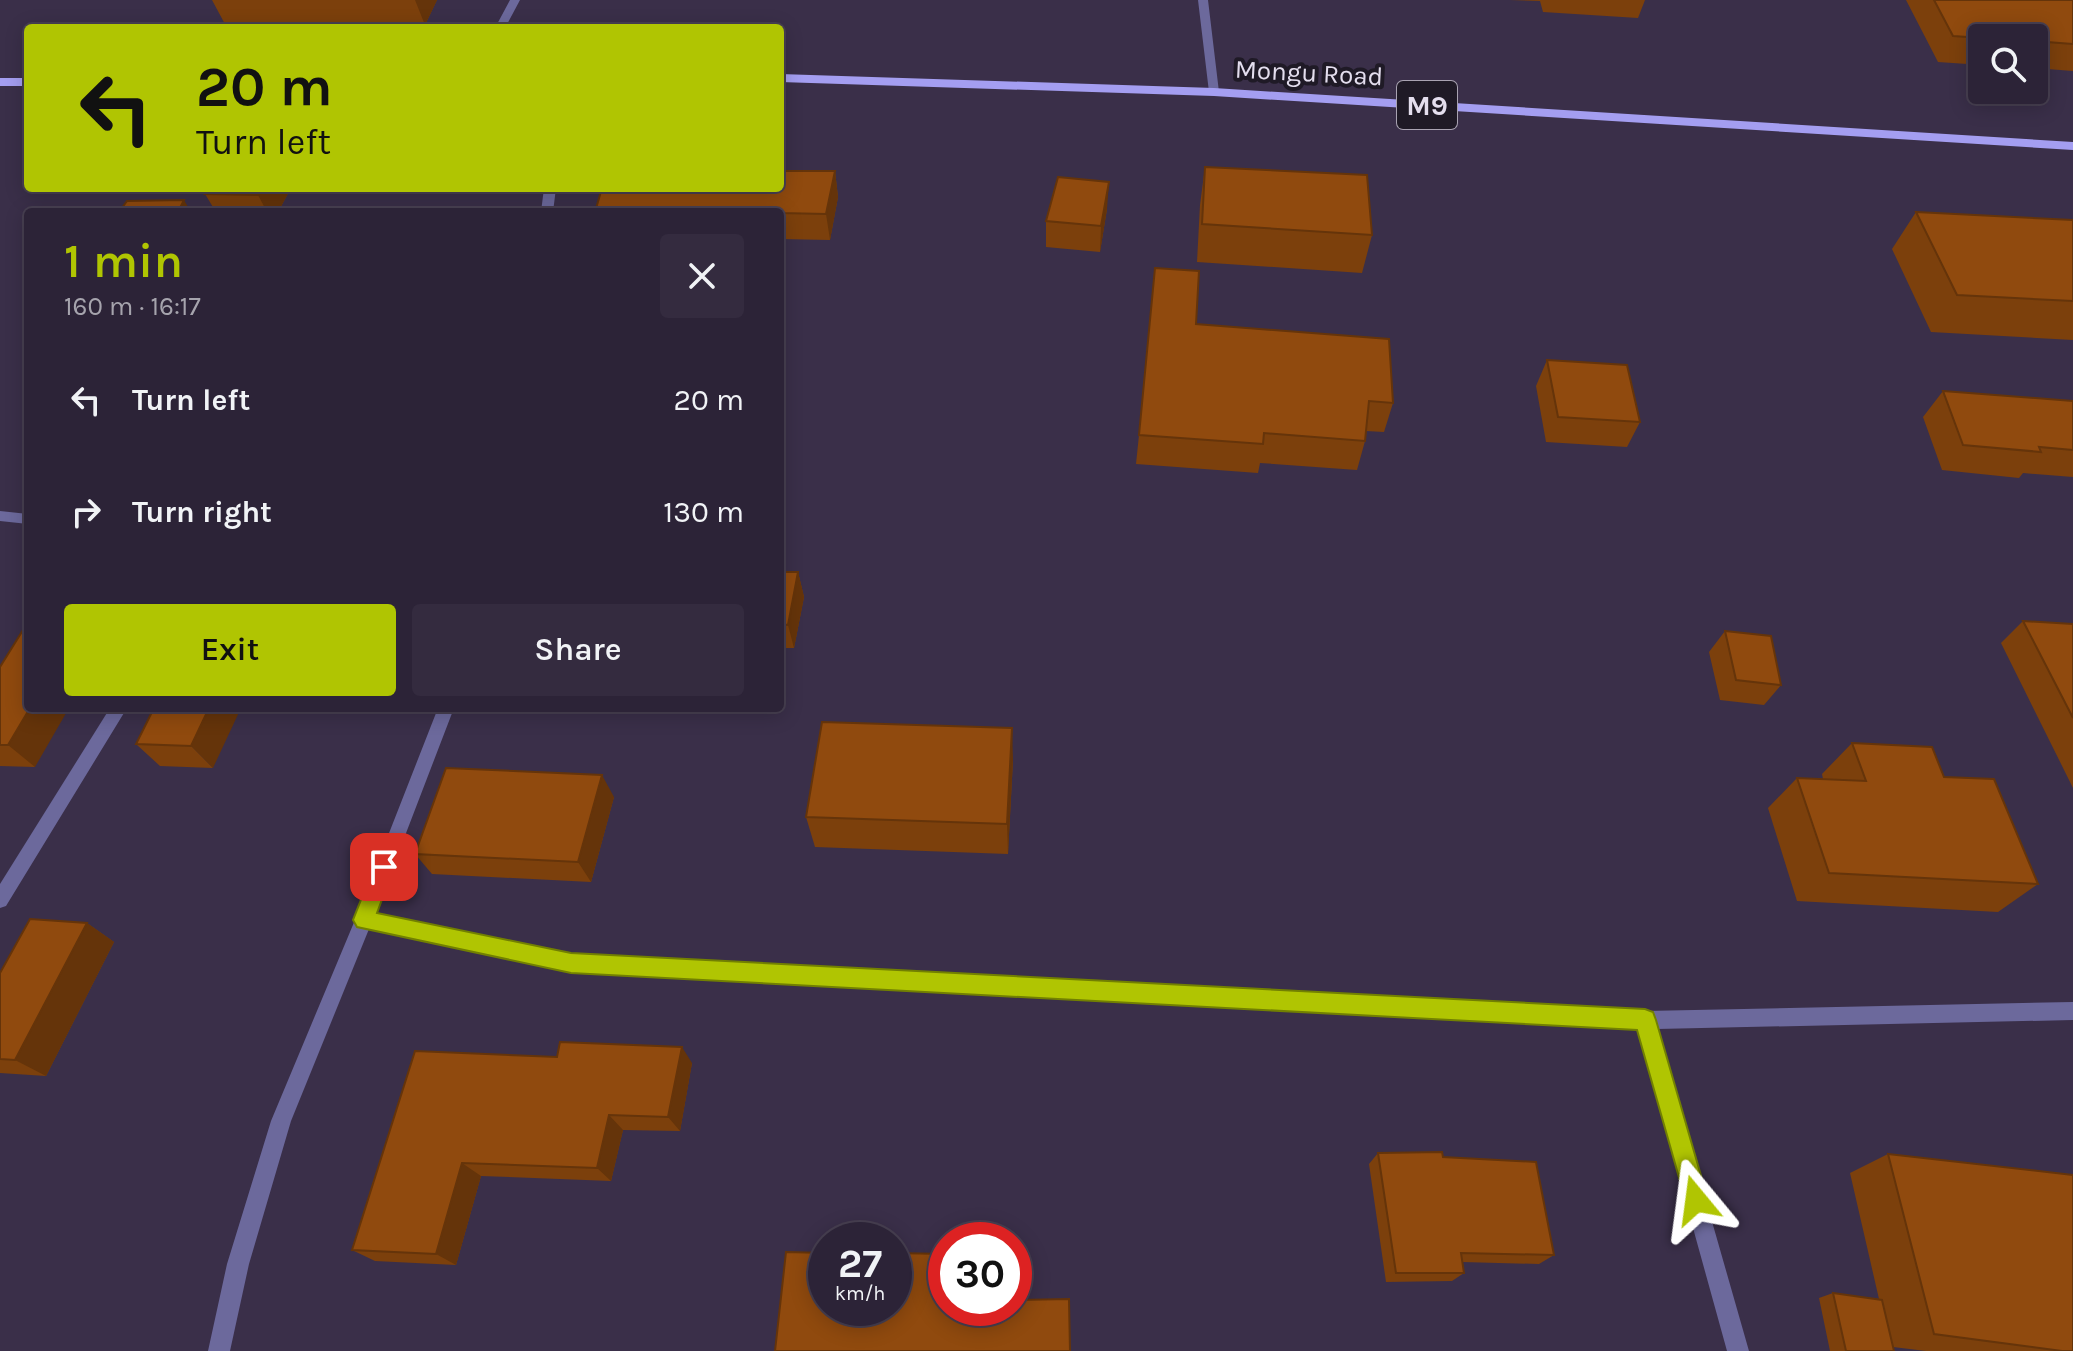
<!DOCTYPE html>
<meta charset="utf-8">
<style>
:root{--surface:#2c2337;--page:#342b3f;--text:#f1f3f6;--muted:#a6a4ad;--line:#484052;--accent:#b0c502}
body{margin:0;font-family:Karla,sans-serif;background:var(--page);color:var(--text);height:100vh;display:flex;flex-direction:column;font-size:30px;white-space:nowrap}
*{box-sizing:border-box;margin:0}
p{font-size:26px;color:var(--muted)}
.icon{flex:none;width:44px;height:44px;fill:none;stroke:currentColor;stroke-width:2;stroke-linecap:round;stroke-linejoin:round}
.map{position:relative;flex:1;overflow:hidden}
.drawer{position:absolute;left:24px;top:208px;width:760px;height:504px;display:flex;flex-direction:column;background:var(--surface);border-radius:8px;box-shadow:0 4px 20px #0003,0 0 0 2px var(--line)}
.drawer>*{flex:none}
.guide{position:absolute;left:24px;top:24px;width:760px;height:168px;border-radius:8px;box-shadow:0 4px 20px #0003,0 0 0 2px var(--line);background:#b0c502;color:#111;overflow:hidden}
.tools{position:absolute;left:1968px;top:24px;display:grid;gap:16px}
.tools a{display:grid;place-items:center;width:80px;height:80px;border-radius:8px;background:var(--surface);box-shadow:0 4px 20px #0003,0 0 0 2px var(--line);font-size:40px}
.speed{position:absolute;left:808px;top:1222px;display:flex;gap:16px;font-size:40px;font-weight:700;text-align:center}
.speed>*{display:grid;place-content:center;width:104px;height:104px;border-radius:50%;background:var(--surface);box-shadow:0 4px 20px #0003,0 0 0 2px var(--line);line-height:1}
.speed small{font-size:20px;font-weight:400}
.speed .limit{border:12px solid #d22;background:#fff;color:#111}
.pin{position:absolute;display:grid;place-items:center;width:68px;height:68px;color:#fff;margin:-34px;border-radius:16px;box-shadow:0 4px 12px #0006}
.me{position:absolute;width:88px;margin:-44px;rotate:344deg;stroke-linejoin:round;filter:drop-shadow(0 0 6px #0008)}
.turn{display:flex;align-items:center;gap:28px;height:168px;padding:0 40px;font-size:36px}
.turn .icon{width:104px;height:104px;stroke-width:2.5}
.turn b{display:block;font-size:56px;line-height:68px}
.round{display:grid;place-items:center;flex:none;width:84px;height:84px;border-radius:8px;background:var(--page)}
.headline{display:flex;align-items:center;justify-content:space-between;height:136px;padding:0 40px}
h1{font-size:48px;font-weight:600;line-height:60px;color:var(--accent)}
.cta{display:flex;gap:16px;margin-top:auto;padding:16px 40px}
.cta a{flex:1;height:92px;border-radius:8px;background:var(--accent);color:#111;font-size:32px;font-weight:600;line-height:92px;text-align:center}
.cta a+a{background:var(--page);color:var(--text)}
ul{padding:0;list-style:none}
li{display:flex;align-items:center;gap:24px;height:112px;padding:0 40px}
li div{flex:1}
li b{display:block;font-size:30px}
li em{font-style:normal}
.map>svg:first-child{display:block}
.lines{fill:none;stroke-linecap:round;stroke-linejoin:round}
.minor{fill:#6c699c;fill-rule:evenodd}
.primary{fill:#a49ef1;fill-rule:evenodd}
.wall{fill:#7c400c}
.shaded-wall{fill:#65340a}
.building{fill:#904a0e;stroke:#65340a;stroke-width:2}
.route{fill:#b0c502;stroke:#728001;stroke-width:2}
.labels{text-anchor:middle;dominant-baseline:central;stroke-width:8;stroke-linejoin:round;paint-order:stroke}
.far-street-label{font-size:26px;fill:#e4deee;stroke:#1f1a26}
.shield{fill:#1f1a26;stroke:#a9a3b2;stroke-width:2}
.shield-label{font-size:28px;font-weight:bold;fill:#e4deee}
</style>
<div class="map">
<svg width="2073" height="1351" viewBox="0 0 2073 1351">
<rect width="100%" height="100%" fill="#3a2f49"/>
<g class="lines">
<path class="minor" d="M 510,0 L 520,0 L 505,28 L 495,28 Z
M 1198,0 L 1208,0 L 1219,92 L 1214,95 L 1209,92 Z
M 544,188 L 556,188 L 553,212 L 541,212 Z
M 0,511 L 28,514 L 28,524 L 0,521 Z
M 110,708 L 127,708 L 6,906 L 0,908 L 0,884 Z
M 438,708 L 454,708 L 375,914 L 571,954 L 1645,1011 L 2073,1002 L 2073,1020 L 1657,1029 L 1749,1351 L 1727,1351 L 1638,1029 L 571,972 L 369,929 L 291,1121 L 249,1264 L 230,1351 L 208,1351 L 227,1264 L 271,1121 L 355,920 Z"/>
<path class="primary" d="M 780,74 L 1214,88 L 2073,142 L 2073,150 L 1214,96 L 780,82 Z
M 0,78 L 28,78 L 28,86 L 0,86 Z"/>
</g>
<path class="wall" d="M 212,0 L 437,0 L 425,25 L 226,26 Z
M 1510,0 L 1645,0 L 1638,18 L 1543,12 L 1540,1 Z
M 1906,0 L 2073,0 L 2073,71 L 2034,68 L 2034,38 L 1982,38 L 1982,65 L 1938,62 Z
M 1205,167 L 1372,235 L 1362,273 L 1197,262 L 1200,205 Z
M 835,171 L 838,197 L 830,240 L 780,239 L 780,212 L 595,212 Z
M 209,188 L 291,188 L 278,212 L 216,212 L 205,194 Z
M 1107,209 L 1100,252 L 1046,247 L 1046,221 Z
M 1916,212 L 2073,220 L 2073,340 L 1931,332 L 1892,249 Z
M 1196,324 L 1393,403 L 1384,432 L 1366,431 L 1365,441 L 1357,470 L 1260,463 L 1258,473 L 1136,464 L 1139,435 Z
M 1547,360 L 1640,422 L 1627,447 L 1546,442 L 1536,386 Z
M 1943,391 L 2073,401 L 2073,477 L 2023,473 L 2019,478 L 1942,470 L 1923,417 Z
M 780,572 L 798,572 L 804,597 L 794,648 L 780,648 Z
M 2023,621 L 2073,624 L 2073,788 L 2001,643 Z
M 1725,631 L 1781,685 L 1764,705 L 1720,700 L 1709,652 Z
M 0,667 L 35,767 L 0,766 Z
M 154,708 L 213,768 L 160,766 L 136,744 Z
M 1852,743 L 1944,777 L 2038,884 L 1998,912 L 1797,901 L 1768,808 L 1797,778 L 1823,779 L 1822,774 Z
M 1013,760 L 1008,854 L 815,847 L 806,817 Z
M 614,797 L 591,882 L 432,874 L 415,854 Z
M 87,923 L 114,942 L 46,1076 L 0,1073 L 0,973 Z
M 415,1051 L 692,1063 L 680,1131 L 623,1130 L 611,1181 L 481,1176 L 456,1265 L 375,1261 L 352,1250 Z
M 1378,1153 L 1554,1255 L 1539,1264 L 1462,1262 L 1464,1273 L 1452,1281 L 1386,1282 L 1369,1164 Z
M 1888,1154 L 2073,1351 L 1926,1351 L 1893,1347 L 1894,1351 L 1830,1351 L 1819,1298 L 1833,1293 L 1879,1299 L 1850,1173 Z"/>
<path class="shaded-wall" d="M 415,0 L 437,0 L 425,25 Z
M 835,171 L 838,197 L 830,240 L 826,214 Z
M 1109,182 L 1107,209 L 1100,252 L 1101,226 Z
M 262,188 L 291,188 L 278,212 L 267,212 L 258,195 Z
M 184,200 L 191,212 L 178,212 Z
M 798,572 L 804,597 L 794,648 L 788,625 Z
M 30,708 L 69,708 L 35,767 L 8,745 Z
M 209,708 L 241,708 L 213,768 L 191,746 Z
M 1012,728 L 1013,760 L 1008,854 L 1007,824 Z
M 602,775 L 614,797 L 591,882 L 578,862 Z
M 87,923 L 114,942 L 46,1076 L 15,1060 Z
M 682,1047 L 692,1063 L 680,1131 L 668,1117 Z
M 609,1115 L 623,1130 L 611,1181 L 597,1168 Z
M 462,1163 L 481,1176 L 456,1265 L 436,1254 Z"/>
<path class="building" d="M 1934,0 L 2073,0 L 2073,44 L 2034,41 L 2034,38 L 1982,38 L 1953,36 Z
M 1205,167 L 1367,175 L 1372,235 L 1202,224 Z
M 780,171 L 835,171 L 826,214 L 780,213 L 780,212 L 659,211 L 659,212 L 595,212 L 602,188 L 780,188 Z
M 1058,177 L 1109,182 L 1101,226 L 1046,221 Z
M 209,188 L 262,188 L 258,195 L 205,194 Z
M 184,200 L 178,212 L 119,212 L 127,201 Z
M 1916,212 L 2073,220 L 2073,301 L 1957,295 Z
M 1155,268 L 1199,271 L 1196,324 L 1389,339 L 1393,403 L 1369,401 L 1365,441 L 1264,433 L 1263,444 L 1139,435 Z
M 1547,360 L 1627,365 L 1640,422 L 1558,417 Z
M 1943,391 L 2073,401 L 2073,450 L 2039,447 L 2041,452 L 1963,445 Z
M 780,572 L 798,572 L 788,625 L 780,624 Z
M 2023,621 L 2073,624 L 2073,718 Z
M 28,622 L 28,708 L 30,708 L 8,745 L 0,745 L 0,667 Z
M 1725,631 L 1771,636 L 1781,685 L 1736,680 Z
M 154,708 L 209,708 L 191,746 L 136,744 Z
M 822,722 L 1012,728 L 1007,824 L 806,817 Z
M 1852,743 L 1932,747 L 1944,777 L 1994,779 L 2038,884 L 1829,873 L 1797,778 L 1866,781 Z
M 446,768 L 602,775 L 578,862 L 415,854 Z
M 30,919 L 87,923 L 15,1060 L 0,1059 L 0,973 Z
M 560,1042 L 682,1047 L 668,1117 L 609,1115 L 597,1168 L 462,1163 L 436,1254 L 352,1250 L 415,1051 L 557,1057 Z
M 1442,1152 L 1443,1157 L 1536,1162 L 1554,1255 L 1461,1253 L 1464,1273 L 1396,1273 L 1378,1153 Z
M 1888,1154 L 2073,1175 L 2073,1351 L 2062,1351 L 1934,1334 Z
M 786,1252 L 826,1253 L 826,1308 L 894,1308 L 894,1253 L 946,1254 L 946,1308 L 1014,1308 L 1014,1254 L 1019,1254 L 1018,1300 L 1069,1299 L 1070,1351 L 775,1351 Z
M 1833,1293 L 1882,1300 L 1894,1351 L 1846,1351 Z"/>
<path class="route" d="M 384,858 L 392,861 L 394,867 L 377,913 L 571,953 L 1645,1009 L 1653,1012 L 1656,1020 L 1708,1200 L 1704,1209 L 1696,1212 L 1688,1209 L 1637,1030 L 571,973 L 357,927 L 353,920 L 374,867 L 377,861 Z"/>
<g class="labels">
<g class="far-street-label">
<text transform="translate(1309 73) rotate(3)">Mongu Road</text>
</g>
<rect class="shield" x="1397" y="81" width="60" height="48" rx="6"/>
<g class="shield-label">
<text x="1427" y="105">M9</text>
</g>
</g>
</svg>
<div class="tools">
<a><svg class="icon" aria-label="search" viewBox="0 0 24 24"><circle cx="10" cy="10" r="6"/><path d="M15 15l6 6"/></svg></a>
</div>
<div class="speed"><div>27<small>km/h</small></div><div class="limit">30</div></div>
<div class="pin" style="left:384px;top:867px;background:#d93025"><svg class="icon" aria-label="arrive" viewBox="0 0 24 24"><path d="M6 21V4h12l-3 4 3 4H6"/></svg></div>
<svg class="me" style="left:1696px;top:1200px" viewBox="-20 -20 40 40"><path d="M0-17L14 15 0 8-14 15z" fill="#b0c502" stroke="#fff" stroke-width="4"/></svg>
<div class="guide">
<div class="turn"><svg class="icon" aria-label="left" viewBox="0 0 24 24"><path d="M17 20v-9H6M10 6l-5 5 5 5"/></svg><div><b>20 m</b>Turn left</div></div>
</div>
<section class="drawer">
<div class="headline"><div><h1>1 min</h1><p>160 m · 16:17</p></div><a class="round"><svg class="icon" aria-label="close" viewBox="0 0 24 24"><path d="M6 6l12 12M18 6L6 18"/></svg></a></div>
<ul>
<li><svg class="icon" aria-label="left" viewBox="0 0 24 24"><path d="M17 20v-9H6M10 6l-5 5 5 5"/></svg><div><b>Turn left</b></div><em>20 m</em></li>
<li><svg class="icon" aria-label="right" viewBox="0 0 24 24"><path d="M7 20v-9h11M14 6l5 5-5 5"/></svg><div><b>Turn right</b></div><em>130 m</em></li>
</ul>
<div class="cta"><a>Exit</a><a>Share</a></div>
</section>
</div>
